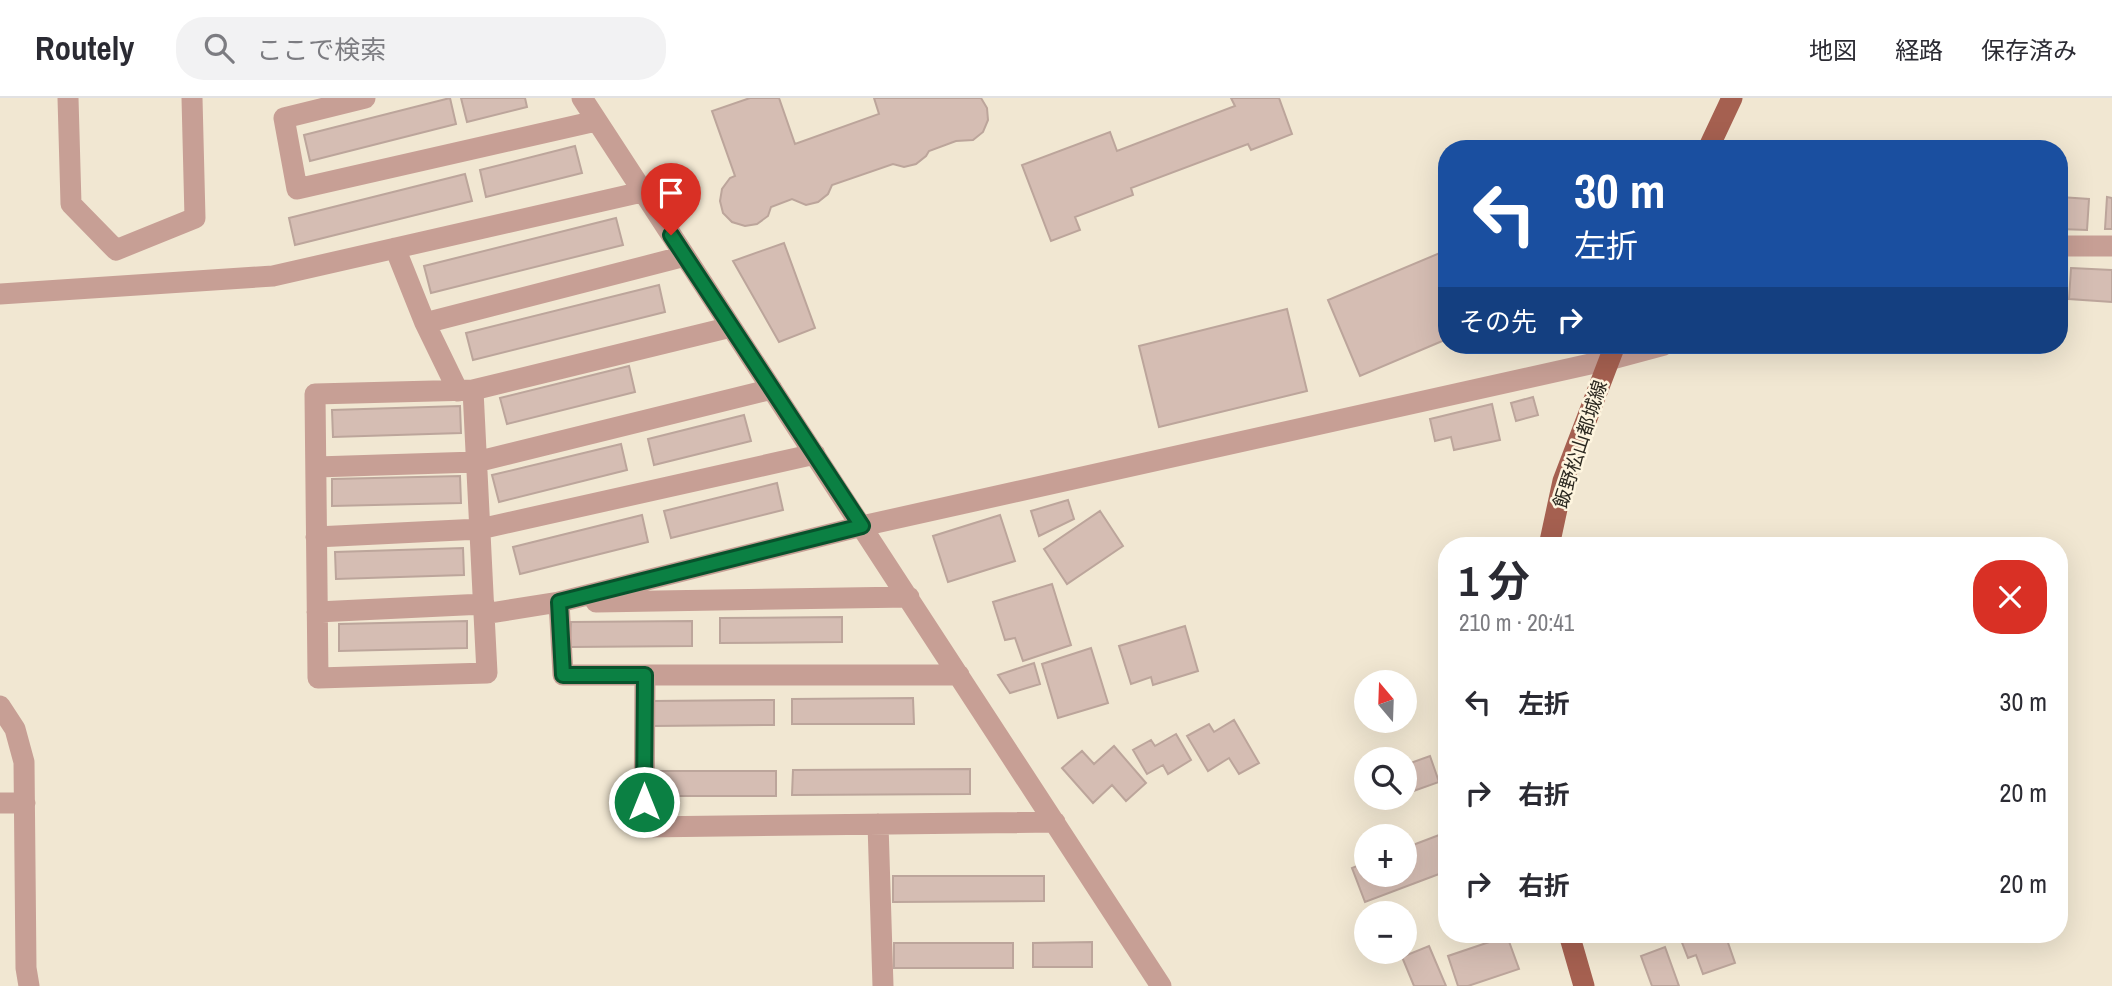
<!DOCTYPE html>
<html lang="ja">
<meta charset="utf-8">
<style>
:root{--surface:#fff;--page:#f2f2f3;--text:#2b2b33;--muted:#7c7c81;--line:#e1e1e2}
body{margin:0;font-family:"Archivo Narrow","Noto Sans JP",sans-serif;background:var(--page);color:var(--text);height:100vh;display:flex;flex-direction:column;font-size:26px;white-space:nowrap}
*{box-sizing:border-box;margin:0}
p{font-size:23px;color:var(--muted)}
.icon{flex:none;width:38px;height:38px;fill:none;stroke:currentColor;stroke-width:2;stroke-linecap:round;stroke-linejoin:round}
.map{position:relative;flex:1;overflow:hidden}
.panel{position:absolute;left:1438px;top:439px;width:630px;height:406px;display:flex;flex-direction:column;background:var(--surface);border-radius:28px;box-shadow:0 7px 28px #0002}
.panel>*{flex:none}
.hud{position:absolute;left:1438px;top:42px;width:630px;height:214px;border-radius:28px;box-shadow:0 7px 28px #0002;background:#1a4fa0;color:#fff;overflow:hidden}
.needle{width:46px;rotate:341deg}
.tools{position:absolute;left:1354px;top:572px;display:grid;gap:14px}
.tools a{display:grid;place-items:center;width:63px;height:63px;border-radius:50%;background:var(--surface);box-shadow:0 7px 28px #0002;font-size:35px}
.pin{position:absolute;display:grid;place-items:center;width:60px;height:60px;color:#fff;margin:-72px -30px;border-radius:50% 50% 50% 0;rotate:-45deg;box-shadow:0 0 7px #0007}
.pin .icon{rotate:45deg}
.me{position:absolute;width:77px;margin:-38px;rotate:0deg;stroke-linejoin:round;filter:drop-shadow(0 0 5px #0008)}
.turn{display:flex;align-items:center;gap:24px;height:147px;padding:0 21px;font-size:32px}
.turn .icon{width:91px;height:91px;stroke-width:2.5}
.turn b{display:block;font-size:49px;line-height:60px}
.then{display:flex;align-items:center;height:66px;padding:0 21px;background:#0003;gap:14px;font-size:26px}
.round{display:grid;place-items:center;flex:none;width:74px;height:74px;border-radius:28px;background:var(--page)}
.head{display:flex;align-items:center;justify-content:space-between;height:119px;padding:0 21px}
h1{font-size:42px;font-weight:700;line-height:52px}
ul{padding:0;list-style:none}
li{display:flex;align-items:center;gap:21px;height:91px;padding:0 21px}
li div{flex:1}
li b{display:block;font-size:26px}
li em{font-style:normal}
header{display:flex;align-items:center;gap:42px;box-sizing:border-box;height:98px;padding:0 35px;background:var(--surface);border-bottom:2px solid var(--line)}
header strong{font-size:33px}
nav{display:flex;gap:38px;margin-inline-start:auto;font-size:24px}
.search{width:490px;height:63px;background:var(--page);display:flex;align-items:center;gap:18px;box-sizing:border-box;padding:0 24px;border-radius:28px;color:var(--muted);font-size:26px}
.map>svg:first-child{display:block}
.building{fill:#d5bdb3;stroke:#bca59b;stroke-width:2}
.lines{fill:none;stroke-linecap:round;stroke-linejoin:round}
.minor{stroke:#c79f95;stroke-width:21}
.major{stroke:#a56050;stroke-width:21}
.route-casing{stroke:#07532c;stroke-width:18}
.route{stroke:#0b8043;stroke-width:12}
.labels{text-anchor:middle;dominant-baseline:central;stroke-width:5;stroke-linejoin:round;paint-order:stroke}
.street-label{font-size:19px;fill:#2b2820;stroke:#fef5df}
</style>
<header>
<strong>Routely</strong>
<div class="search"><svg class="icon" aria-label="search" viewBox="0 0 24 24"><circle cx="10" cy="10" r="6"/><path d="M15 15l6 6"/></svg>ここで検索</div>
<nav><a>地図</a><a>経路</a><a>保存済み</a></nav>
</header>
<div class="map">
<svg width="2112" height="888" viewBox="0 0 2112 888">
<rect width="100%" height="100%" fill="#f1e7d2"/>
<path class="building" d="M 450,0 L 456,26 L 310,63 L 304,37 Z
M 461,0 L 525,0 L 527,9 L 467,24 Z
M 750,0 L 779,0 L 795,46 L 879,16 L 874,0 L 981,0 L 987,10 L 988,22 L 983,34 L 973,42 L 956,43 L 929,53 L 926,58 L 916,66 L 904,69 L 893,66 L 832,87 L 828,96 L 818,104 L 806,107 L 792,101 L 771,109 L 768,118 L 757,126 L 745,128 L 732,124 L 723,115 L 720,103 L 722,91 L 730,80 L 735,78 L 712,13 Z
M 1231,0 L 1279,0 L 1292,36 L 1251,52 L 1248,46 L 1131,90 L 1133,97 L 1075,119 L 1080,132 L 1051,143 L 1022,67 L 1110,34 L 1117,53 L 1235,8 Z
M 575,48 L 582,75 L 486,99 L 480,72 Z
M 465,76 L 472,103 L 295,147 L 289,120 Z
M 2060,99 L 2089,101 L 2087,132 L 2060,131 Z
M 2107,99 L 2112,100 L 2112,131 L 2105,131 Z
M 616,120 L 623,147 L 431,195 L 424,168 Z
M 784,145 L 815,230 L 779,244 L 733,163 Z
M 1447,152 L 1447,241 L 1360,278 L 1328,202 Z
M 2071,170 L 2112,172 L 2112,204 L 2069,201 Z
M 659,187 L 665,214 L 473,262 L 466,235 Z
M 1287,211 L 1307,293 L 1159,329 L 1139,248 Z
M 629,268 L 635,294 L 507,326 L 500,300 Z
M 1533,299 L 1538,317 L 1516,323 L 1511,305 Z
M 1492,306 L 1500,342 L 1454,352 L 1451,339 L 1435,343 L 1430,321 Z
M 460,308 L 461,335 L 333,339 L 332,312 Z
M 744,317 L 751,343 L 654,367 L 648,341 Z
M 621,346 L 627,372 L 499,404 L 492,377 Z
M 460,378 L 461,405 L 332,408 L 332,381 Z
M 777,385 L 783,412 L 671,440 L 664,413 Z
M 1068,402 L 1074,421 L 1039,438 L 1031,413 Z
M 1100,413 L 1123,448 L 1067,486 L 1044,451 Z
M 642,417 L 648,444 L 520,476 L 513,449 Z
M 1000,417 L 1015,463 L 948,484 L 933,438 Z
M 463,450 L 464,477 L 336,481 L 335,454 Z
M 1052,486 L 1071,547 L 1023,563 L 1015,540 L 1005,542 L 993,504 Z
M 842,519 L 842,544 L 720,545 L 720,520 Z
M 467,523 L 467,550 L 339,553 L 339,526 Z
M 692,523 L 692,548 L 570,549 L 571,524 Z
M 1185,528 L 1198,573 L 1153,587 L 1151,579 L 1131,586 L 1119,548 Z
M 1091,550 L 1108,605 L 1058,620 L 1042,566 Z
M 1034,565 L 1040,586 L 1010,595 L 998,577 Z
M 913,600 L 914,626 L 792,626 L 792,601 Z
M 774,602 L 774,627 L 652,628 L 652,603 Z
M 1234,622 L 1259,665 L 1239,676 L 1229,660 L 1208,673 L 1187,638 L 1209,626 L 1214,634 Z
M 1176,636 L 1191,662 L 1168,676 L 1163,667 L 1147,676 L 1133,652 L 1151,642 L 1155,648 Z
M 1114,648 L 1146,685 L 1126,703 L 1112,687 L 1093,705 L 1062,670 L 1082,653 L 1094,666 Z
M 1430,658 L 1439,684 L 1405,696 L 1405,667 Z
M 970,671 L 970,696 L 792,697 L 793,672 Z
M 654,673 L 776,673 L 776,698 L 654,698 Z
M 1372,700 L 1394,700 L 1375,707 Z
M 1447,734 L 1447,773 L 1365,804 L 1352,770 L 1367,764 L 1367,777 L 1405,777 L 1405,750 Z
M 893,778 L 1044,778 L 1044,803 L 893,804 Z
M 1696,836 L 1725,836 L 1735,865 L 1703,876 L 1696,857 L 1688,860 L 1681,842 Z
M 1507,838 L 1519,871 L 1468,888 L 1458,888 L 1448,858 Z
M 1092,844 L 1092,869 L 1033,869 L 1033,845 Z
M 894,845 L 1013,845 L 1013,870 L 894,870 Z
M 1429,848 L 1446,888 L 1414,888 L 1402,859 Z
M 1665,849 L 1679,888 L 1652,888 L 1641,858 Z"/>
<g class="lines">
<path class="minor" d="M 68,0 L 71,106 L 116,152 L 195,120 L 192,0
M 365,0 L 284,20 L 297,91 L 596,23
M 582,0 L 1161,888
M 2060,148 L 2112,148
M 395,150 L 425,225 L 685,158
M 0,196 L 273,178 L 642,94
M 425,225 L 458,293
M 731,229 L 473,292 L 484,516 L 559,504 L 563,577 L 959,577
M 473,292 L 315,296 L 318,580 L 487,575 L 484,516
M 316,369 L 476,364 L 772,291
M 316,439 L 480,431 L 815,356
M 559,504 L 862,428 L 1608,262 L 1664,247
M 596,504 L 909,499
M 317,514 L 484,506
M 645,577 L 644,729 L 1055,724
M 0,608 L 15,631 L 24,664 L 26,870 L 29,888
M 0,705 L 25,705
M 878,726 L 883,888"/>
<path class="major" d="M 1708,51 L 1732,0
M 1549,448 L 1563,383 L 1615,247
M 1569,836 L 1584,888"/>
</g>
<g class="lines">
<defs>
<path id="route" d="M 644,704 L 645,577 L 563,577 L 559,504 L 862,428 L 671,137"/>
</defs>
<use href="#route" class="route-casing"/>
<use href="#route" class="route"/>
</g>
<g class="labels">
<g class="street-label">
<text transform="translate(1580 346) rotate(-72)">飯野松山都城線</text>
</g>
</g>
</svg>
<div class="tools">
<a><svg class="needle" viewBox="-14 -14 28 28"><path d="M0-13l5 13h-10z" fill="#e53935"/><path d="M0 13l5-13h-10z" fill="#7c7c81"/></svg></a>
<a><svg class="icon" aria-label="search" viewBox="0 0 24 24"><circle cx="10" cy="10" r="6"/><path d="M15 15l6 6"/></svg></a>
<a>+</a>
<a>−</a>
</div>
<div class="pin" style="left:671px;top:137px;background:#d93025"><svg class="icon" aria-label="arrive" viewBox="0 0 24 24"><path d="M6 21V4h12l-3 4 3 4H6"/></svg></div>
<svg class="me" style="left:644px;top:704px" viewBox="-20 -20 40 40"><circle r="17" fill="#0b8043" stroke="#fff" stroke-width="3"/><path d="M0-11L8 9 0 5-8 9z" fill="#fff"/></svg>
<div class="hud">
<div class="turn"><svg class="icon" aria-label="left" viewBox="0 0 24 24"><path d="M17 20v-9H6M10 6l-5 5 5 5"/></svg><div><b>30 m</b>左折</div></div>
<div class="then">その先<svg class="icon" aria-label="right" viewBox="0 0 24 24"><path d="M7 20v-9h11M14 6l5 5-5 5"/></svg></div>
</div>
<section class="panel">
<div class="head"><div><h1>1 分</h1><p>210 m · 20:41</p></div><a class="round" style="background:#d93025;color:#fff"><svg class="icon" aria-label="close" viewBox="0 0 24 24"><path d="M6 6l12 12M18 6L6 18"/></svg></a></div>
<ul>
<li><svg class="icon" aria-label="left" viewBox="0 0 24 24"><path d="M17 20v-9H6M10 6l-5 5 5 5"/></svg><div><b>左折</b></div><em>30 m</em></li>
<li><svg class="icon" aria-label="right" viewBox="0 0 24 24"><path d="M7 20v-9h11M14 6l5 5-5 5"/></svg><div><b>右折</b></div><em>20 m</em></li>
<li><svg class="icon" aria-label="right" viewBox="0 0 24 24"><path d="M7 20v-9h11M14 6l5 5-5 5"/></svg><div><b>右折</b></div><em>20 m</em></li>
</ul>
</section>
</div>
